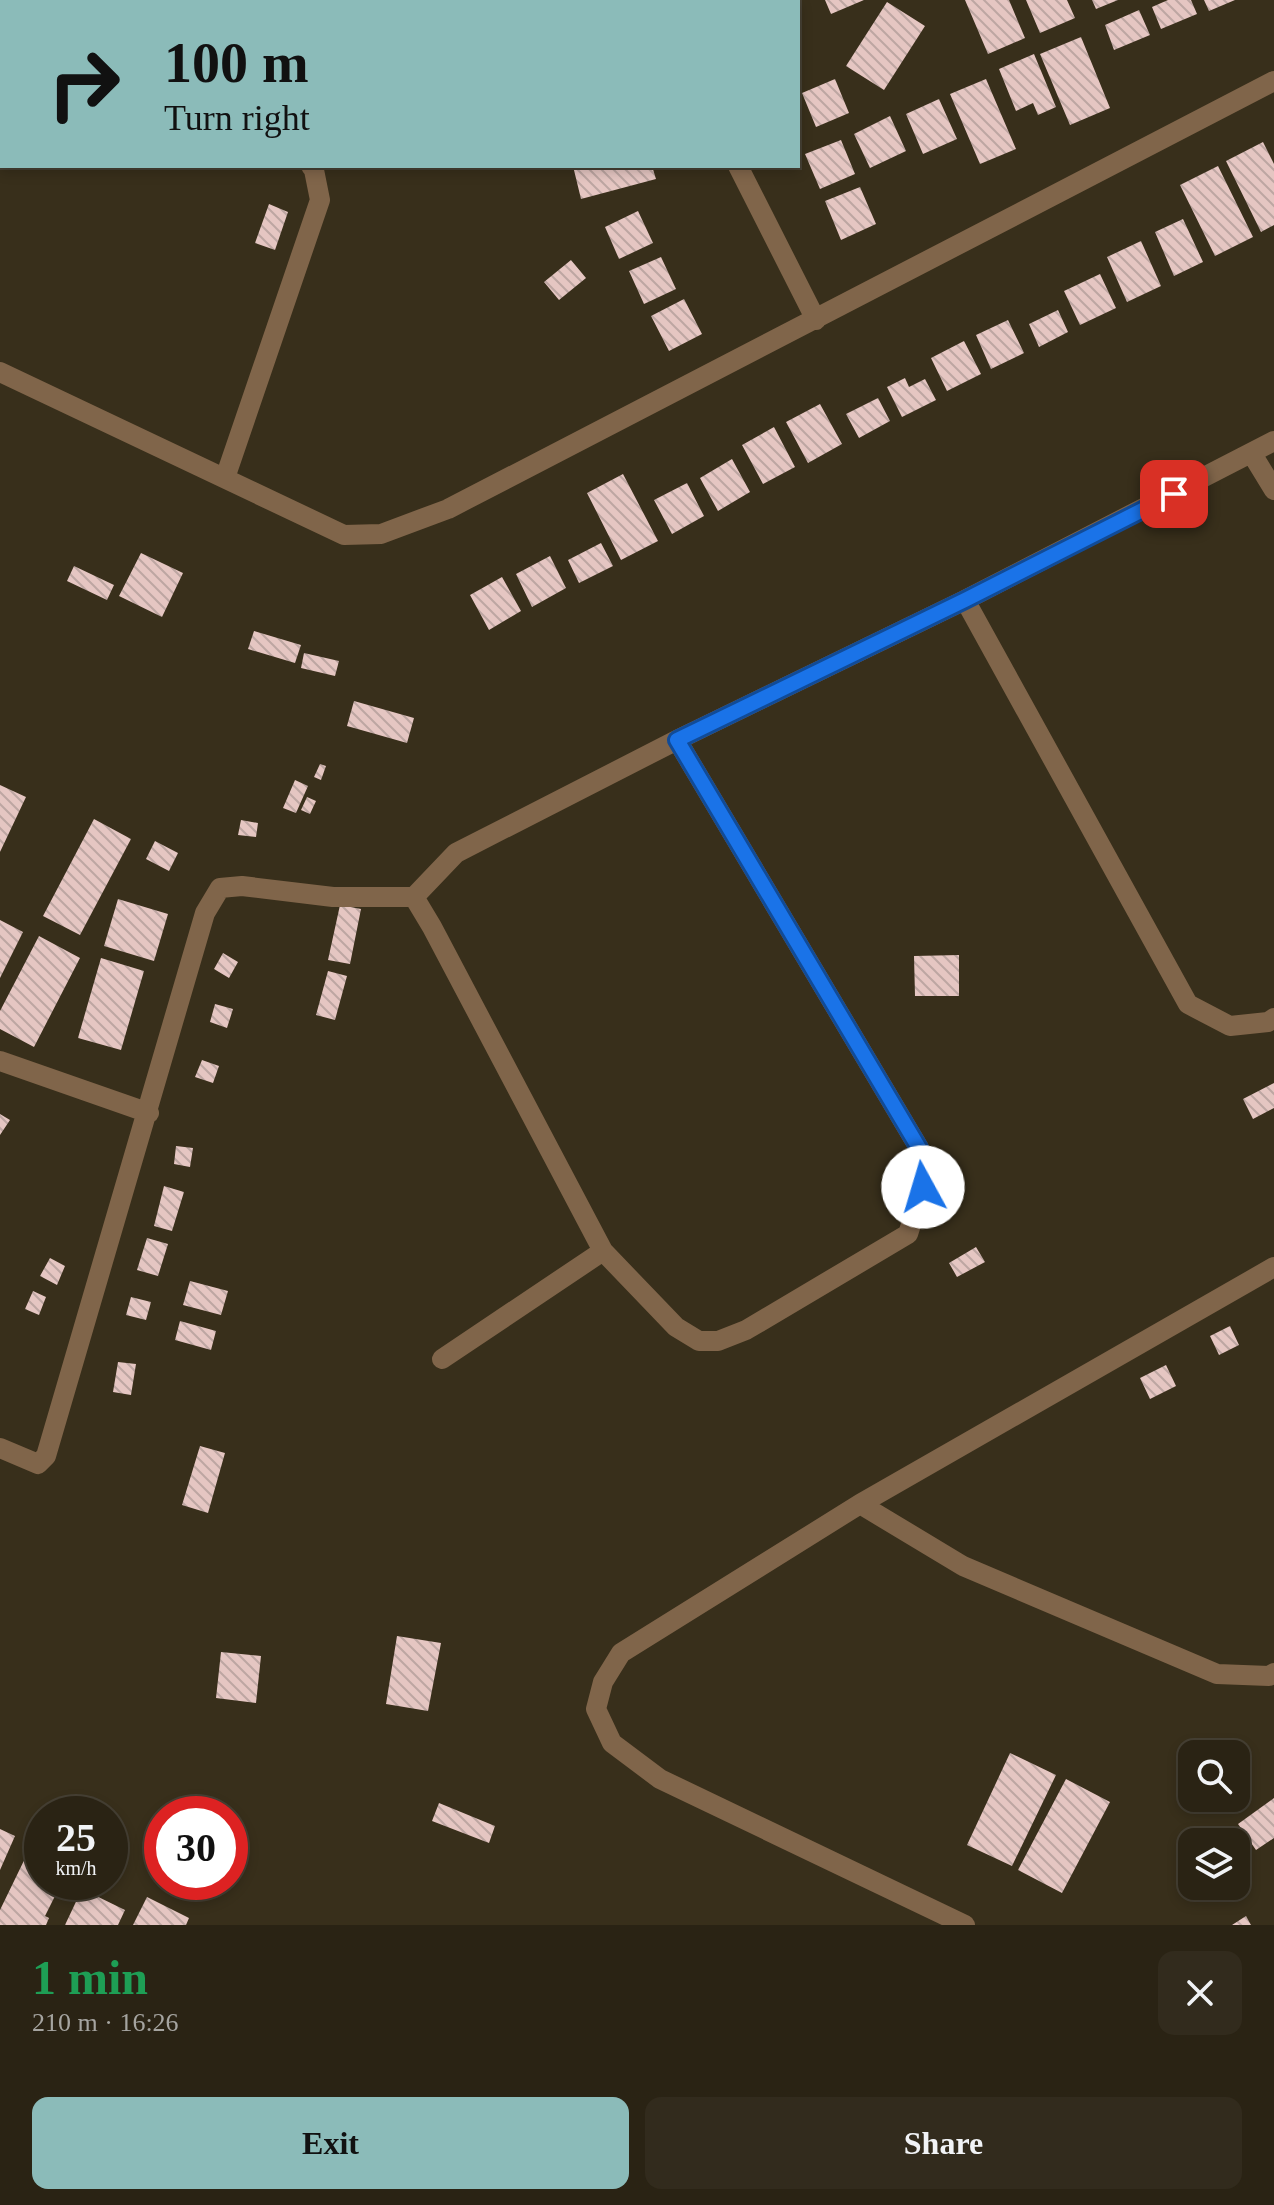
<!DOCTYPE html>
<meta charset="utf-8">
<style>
:root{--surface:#2a2314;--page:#322b1d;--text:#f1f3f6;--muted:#a5a4a0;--line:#464034;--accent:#8bbbb9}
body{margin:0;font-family:Georgia,serif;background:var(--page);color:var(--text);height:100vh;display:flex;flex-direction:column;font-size:30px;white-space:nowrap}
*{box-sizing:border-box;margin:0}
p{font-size:26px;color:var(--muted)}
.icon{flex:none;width:44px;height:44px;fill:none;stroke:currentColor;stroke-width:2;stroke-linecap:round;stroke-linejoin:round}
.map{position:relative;height:1925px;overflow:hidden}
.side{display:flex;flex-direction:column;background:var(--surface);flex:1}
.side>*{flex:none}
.guide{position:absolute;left:0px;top:0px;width:800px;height:168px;box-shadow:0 4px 12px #0003,0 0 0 2px var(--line);background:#8bbbb9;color:#111;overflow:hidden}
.controls{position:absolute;left:1178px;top:1740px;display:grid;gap:16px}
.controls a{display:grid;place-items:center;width:72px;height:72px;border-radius:16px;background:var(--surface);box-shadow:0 4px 12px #0003,0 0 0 2px var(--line);font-size:40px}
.speed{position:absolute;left:24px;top:1796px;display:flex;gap:16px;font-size:40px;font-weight:700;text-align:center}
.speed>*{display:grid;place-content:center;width:104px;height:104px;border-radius:50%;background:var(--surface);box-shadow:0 4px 12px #0003,0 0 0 2px var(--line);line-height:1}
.speed small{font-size:20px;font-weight:400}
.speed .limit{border:12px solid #d22;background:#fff;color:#111}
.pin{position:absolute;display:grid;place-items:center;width:68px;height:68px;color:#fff;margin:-34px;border-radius:16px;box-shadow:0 4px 12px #0006}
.me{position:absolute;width:88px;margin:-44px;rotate:354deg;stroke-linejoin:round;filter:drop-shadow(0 0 6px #0008)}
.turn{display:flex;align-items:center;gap:28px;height:168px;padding:0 32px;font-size:36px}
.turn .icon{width:104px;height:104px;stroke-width:2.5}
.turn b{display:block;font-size:56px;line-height:68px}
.round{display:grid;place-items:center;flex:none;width:84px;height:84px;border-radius:16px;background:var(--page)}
.overview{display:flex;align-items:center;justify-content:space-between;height:136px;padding:0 32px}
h1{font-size:48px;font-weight:700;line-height:60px;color:#1e9e55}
.action{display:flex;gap:16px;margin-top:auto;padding:16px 32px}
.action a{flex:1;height:92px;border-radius:16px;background:var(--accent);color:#111;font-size:32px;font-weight:700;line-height:92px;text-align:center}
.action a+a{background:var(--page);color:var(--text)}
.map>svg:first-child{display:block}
.building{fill:url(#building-back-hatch)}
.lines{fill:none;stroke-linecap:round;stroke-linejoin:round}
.minor{stroke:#80654a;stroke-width:20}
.route-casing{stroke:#114b97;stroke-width:20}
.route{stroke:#1a73e8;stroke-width:14}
</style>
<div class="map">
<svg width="1274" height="1925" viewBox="0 0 1274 1925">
<defs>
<pattern id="building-back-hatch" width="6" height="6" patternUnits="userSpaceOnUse" patternTransform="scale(2)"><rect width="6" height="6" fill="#e5c6c2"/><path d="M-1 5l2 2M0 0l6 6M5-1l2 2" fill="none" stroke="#bda6a2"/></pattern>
</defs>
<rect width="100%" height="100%" fill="#382f1b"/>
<path class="building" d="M 825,0 L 864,0 L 831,14 Z
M 965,0 L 1009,0 L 1025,38 L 988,54 Z
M 1026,0 L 1067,0 L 1075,18 L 1040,33 Z
M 1092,0 L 1118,0 L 1096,9 Z
M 1168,0 L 1191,0 L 1197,14 L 1161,29 L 1152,7 Z
M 1204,0 L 1235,0 L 1209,11 Z
M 887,2 L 925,26 L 884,90 L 846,66 Z
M 1139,10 L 1150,35 L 1114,50 L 1105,25 Z
M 1081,37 L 1110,108 L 1070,125 L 1040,54 Z
M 1034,54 L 1056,107 L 1038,115 L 1033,103 L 1016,111 L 999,69 Z
M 835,79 L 849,113 L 816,127 L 802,93 Z
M 986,79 L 1016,149 L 980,164 L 950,94 Z
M 939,99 L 957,139 L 923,154 L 906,114 Z
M 890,116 L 906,151 L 870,168 L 854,134 Z
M 841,140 L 855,174 L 820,189 L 805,154 Z
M 1263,142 L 1274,164 L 1274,225 L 1261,232 L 1226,161 Z
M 573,166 L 652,166 L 656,179 L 581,199 Z
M 1218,166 L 1253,237 L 1215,256 L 1180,185 Z
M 860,187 L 876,224 L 841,240 L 825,201 Z
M 269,204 L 288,212 L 275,250 L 255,243 Z
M 638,211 L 653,243 L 619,259 L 605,227 Z
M 1183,219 L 1203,262 L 1174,276 L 1155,232 Z
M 1141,241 L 1161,286 L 1127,302 L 1107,257 Z
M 661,257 L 676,289 L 644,304 L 629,271 Z
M 571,260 L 586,278 L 559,300 L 544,282 Z
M 1100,274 L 1116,308 L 1080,325 L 1064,291 Z
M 684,299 L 702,334 L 669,351 L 651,316 Z
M 1058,310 L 1068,332 L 1039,347 L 1029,324 Z
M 1008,320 L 1024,353 L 991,369 L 976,335 Z
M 964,341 L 981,374 L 947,391 L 931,358 Z
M 905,378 L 909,387 L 925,379 L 936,400 L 902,417 L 887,387 Z
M 878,398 L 890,421 L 859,438 L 846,414 Z
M 820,404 L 842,444 L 808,463 L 786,422 Z
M 774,427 L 795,467 L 763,484 L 742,445 Z
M 732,459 L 750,492 L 718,511 L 700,478 Z
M 623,474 L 658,541 L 621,560 L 587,493 Z
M 687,483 L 704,516 L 672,534 L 654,500 Z
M 601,543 L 613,566 L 579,583 L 568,560 Z
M 141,553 L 183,573 L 162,617 L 119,596 Z
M 550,556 L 566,588 L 532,607 L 516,574 Z
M 74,566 L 114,585 L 107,600 L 67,581 Z
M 502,577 L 521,611 L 489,630 L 470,595 Z
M 254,631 L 301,645 L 295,663 L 248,649 Z
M 304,653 L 339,661 L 335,676 L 301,668 Z
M 354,701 L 414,718 L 407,743 L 347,726 Z
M 320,764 L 326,766 L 321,780 L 314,777 Z
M 295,780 L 308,786 L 296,813 L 283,808 Z
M 0,785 L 26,797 L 0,852 Z
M 307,797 L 316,801 L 310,814 L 301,810 Z
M 94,819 L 131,839 L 80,935 L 43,916 Z
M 241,820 L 258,823 L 256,837 L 238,835 Z
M 155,841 L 178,853 L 169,871 L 146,859 Z
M 118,899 L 168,914 L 154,961 L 104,946 Z
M 340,905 L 361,909 L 350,964 L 328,960 Z
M 0,920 L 23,932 L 0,978 Z
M 39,936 L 80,958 L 34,1047 L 0,1029 L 0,1011 Z
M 223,953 L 238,962 L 229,978 L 214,969 Z
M 959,955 L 959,996 L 915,996 L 914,956 Z
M 101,958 L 144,971 L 121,1050 L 78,1038 Z
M 328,971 L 347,976 L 335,1020 L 316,1015 Z
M 215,1004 L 233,1009 L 227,1028 L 210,1022 Z
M 202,1060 L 219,1066 L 213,1083 L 195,1077 Z
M 1274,1083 L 1274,1108 L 1253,1119 L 1243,1099 Z
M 0,1114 L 10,1120 L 0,1135 Z
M 176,1146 L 193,1148 L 190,1167 L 174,1164 Z
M 164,1186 L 184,1192 L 172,1231 L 154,1226 Z
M 147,1238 L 168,1244 L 158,1276 L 137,1270 Z
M 976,1247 L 985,1262 L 957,1277 L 949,1263 Z
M 50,1258 L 65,1266 L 57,1285 L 40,1276 Z
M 190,1281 L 228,1291 L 221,1315 L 183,1305 Z
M 33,1291 L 46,1297 L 39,1315 L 25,1309 Z
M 131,1297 L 151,1302 L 146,1320 L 126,1315 Z
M 180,1321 L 216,1331 L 211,1350 L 175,1340 Z
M 1230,1326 L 1239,1345 L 1219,1355 L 1210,1336 Z
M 118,1362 L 136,1364 L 131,1395 L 113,1392 Z
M 1166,1365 L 1176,1386 L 1150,1399 L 1140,1378 Z
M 200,1446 L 225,1453 L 208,1513 L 182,1505 Z
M 397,1636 L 441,1643 L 428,1711 L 386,1704 Z
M 221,1652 L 261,1656 L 256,1703 L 216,1698 Z
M 1010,1753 L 1056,1775 L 1012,1866 L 967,1845 Z
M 1066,1779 L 1110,1802 L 1062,1893 L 1018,1870 Z
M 1274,1798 L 1274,1838 L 1256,1850 L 1238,1824 Z
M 439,1803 L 495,1826 L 489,1843 L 432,1821 Z
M 0,1829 L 15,1836 L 0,1870 Z
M 32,1844 L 42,1849 L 42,1882 L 62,1882 L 45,1916 L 49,1918 L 46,1925 L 0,1925 L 0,1910 Z
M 82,1889 L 125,1910 L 118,1925 L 65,1925 Z
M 147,1897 L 189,1918 L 186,1925 L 133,1925 Z
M 1246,1916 L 1251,1925 L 1232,1925 Z"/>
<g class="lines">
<path class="minor" d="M 743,2 L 743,0
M 0,5 L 2,5
M 738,166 L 816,320
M 0,372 L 344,535 L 381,534 L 448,509 L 1274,81
M 1252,454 L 1274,490
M 225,478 L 320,200 L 314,170 L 311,166
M 965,600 L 1188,1004 L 1230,1026 L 1268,1022 L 1274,1018
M 677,740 L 919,1148 L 923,1187 L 908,1234 L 746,1330 L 718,1341 L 699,1341 L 676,1327 L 603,1251 L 432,927 L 414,897 L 456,853 L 677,740 L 965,600 L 1274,441
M 0,1061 L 149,1113
M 442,1359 L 603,1251
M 0,1448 L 38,1464 L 46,1456 L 205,913 L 220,888 L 242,886 L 333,897 L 414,897
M 860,1504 L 963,1566 L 1217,1674 L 1269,1676 L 1274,1673
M 965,1925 L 660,1779 L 612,1743 L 596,1709 L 603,1682 L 621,1653 L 860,1504 L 1274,1267"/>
</g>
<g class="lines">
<defs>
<path id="route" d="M 923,1187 L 919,1148 L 677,740 L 965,600 L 1174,494"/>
</defs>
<use href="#route" class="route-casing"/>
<use href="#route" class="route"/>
</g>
</svg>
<div class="controls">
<a><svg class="icon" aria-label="search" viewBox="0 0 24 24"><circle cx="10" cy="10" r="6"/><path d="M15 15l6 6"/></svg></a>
<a><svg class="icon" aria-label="layers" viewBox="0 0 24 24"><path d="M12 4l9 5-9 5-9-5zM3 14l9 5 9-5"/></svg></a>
</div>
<div class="speed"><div>25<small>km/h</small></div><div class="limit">30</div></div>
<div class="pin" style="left:1174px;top:494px;background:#d93025"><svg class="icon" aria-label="arrive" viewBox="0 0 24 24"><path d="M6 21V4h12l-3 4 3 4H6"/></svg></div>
<svg class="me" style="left:923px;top:1187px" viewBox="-20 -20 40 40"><circle r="19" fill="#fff"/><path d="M0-13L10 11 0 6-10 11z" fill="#1a73e8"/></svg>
<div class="guide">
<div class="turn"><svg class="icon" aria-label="right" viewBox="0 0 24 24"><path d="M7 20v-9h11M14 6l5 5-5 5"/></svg><div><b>100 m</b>Turn right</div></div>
</div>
</div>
<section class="side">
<div class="overview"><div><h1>1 min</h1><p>210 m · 16:26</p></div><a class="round"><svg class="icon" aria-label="close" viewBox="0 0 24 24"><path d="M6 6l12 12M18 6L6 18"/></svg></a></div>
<div class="action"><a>Exit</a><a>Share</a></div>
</section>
